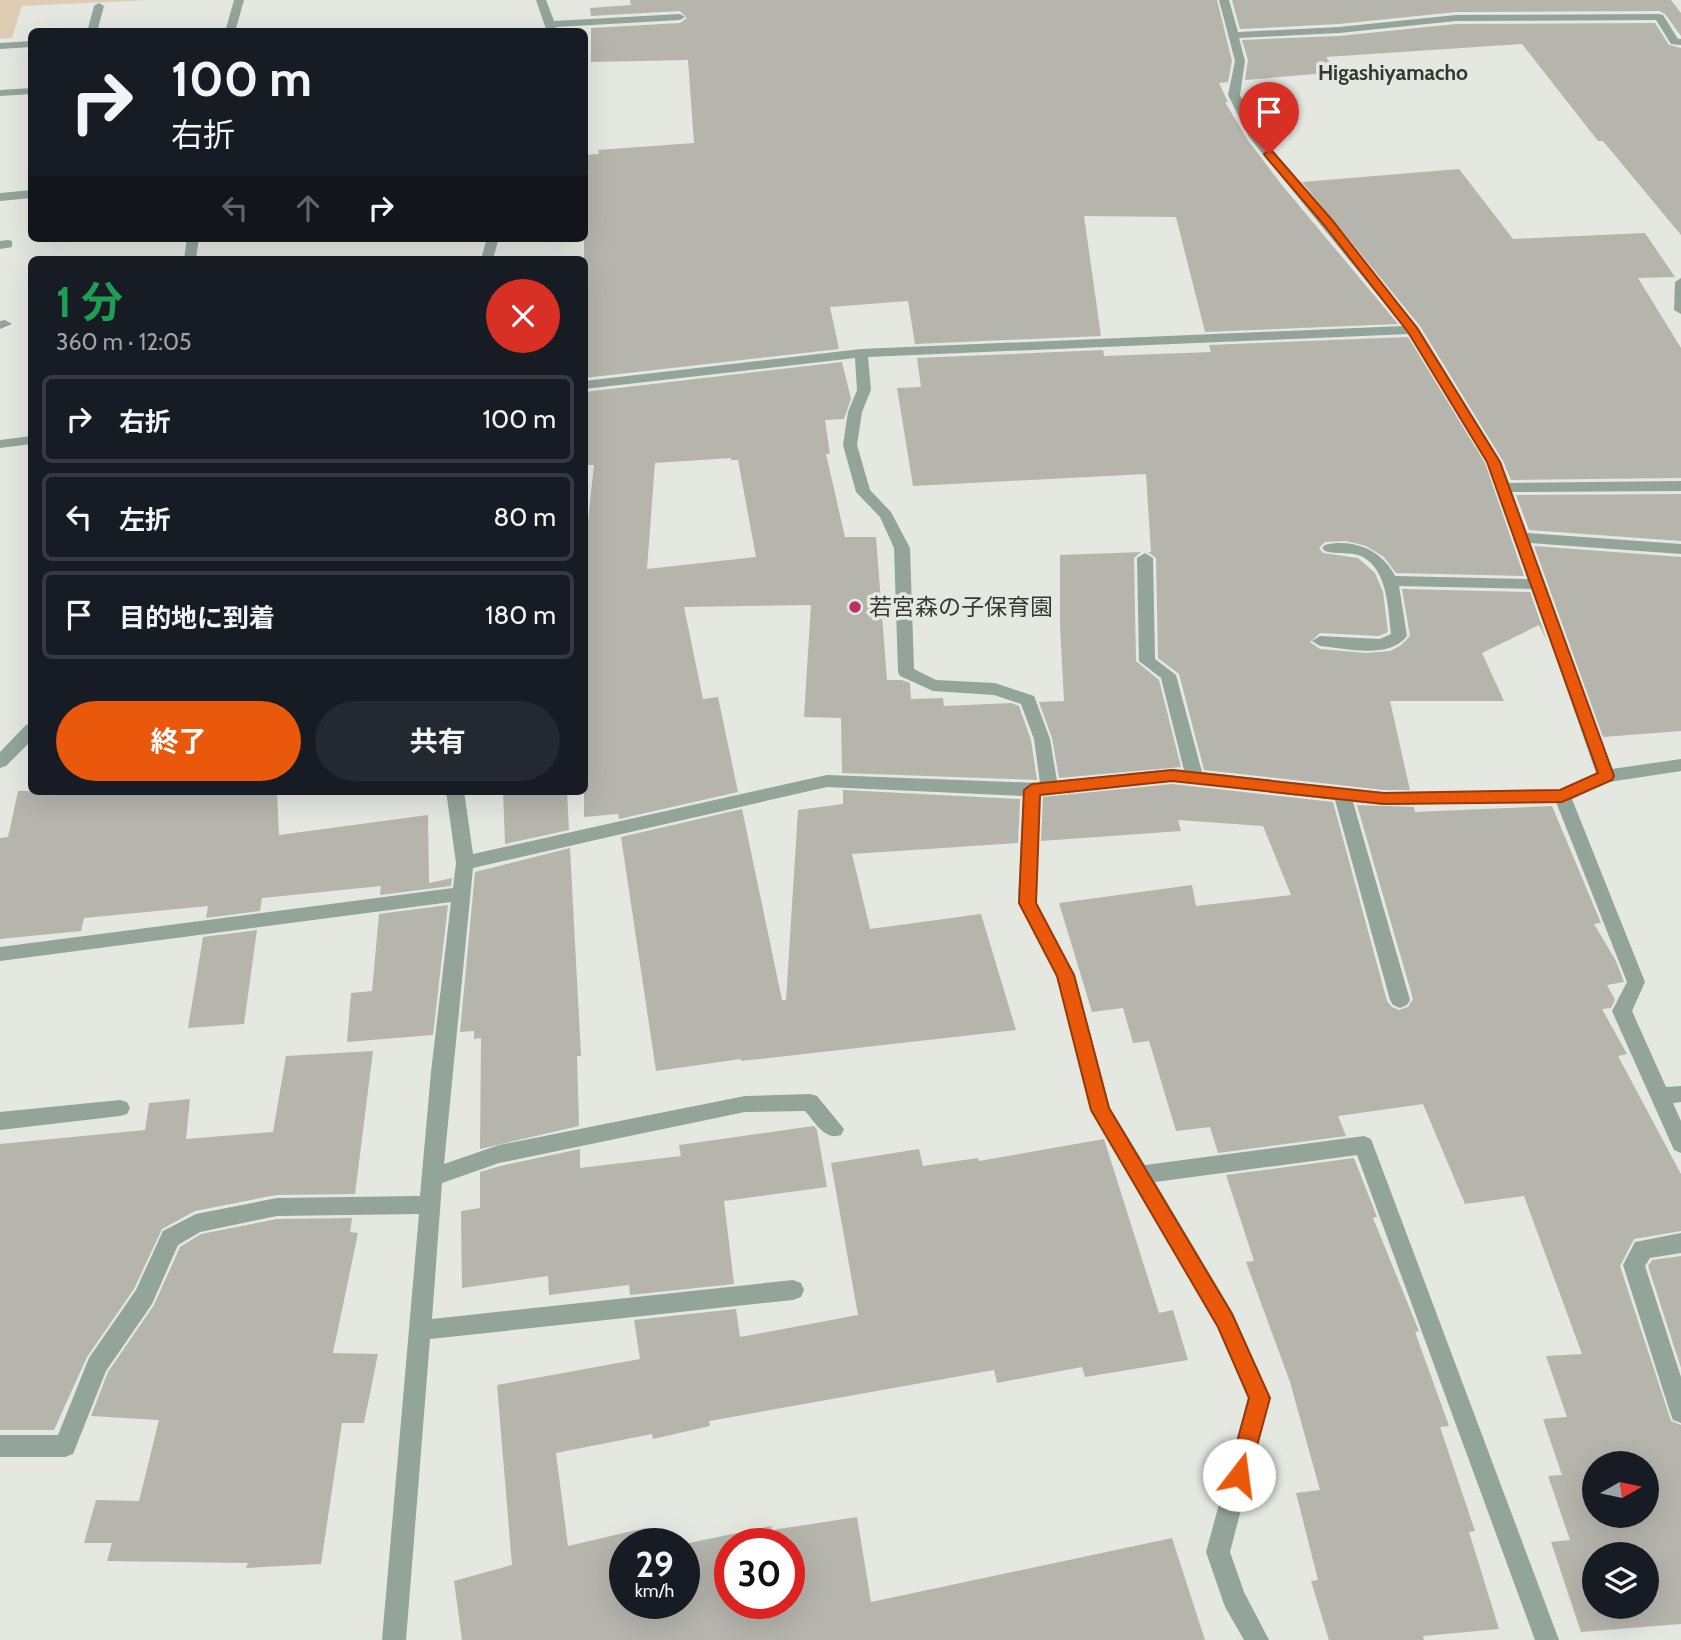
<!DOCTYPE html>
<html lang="ja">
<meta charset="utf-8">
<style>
:root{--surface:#171b24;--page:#242831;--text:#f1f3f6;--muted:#9ea1a6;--line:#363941;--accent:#ea580c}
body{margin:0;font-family:Cabin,"Noto Sans JP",sans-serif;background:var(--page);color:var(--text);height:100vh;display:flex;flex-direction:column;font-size:26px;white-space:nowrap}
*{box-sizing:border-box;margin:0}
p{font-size:23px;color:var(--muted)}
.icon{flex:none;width:38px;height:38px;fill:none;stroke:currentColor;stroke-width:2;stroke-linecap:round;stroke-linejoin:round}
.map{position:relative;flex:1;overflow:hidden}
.side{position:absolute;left:28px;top:256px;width:560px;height:539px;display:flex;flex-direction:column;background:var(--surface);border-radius:10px;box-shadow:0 7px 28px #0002}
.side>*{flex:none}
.guide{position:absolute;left:28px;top:28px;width:560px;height:214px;border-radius:10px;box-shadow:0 7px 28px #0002;background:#171b24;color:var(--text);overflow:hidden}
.needle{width:46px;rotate:81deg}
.tools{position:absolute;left:1582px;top:1451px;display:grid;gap:14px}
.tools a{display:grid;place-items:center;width:77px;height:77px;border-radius:50%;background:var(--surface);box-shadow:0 7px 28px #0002;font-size:35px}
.speed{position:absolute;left:609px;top:1528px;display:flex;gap:14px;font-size:35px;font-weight:700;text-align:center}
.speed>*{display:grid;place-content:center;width:91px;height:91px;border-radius:50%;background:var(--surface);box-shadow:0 7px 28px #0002;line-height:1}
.speed small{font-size:18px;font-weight:400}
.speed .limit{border:10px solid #d22;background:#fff;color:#111}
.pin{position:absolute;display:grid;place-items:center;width:60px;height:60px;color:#fff;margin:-72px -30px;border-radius:50% 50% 50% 0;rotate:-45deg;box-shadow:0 0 7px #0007}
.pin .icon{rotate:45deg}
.me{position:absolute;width:77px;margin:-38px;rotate:15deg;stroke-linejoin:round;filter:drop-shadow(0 0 5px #0008)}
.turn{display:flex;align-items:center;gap:24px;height:147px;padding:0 28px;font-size:32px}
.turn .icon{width:91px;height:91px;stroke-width:2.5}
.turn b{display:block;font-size:49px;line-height:60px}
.lanes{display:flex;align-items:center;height:66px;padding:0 28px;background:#0003;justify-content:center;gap:35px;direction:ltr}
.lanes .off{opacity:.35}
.round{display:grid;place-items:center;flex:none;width:74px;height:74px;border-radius:37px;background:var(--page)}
.summary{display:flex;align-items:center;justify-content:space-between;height:119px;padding:0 28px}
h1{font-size:42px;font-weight:700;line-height:52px;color:#1e9e55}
.primary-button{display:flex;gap:14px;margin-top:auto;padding:14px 28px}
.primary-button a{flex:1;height:80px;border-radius:42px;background:var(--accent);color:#fff;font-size:28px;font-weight:700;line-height:80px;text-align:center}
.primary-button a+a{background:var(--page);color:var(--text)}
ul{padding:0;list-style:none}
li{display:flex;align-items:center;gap:21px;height:88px;margin:0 14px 10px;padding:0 14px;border:4px solid var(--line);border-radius:10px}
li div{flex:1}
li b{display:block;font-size:26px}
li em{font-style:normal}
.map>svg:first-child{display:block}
.green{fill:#decdb2}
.building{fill:#b5b5ad;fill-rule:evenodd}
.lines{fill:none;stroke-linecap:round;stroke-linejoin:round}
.minor{fill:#93a49a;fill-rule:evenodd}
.route{fill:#ea580c;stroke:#983908;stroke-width:2}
.poi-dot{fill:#bc3067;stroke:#e4e8e1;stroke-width:2.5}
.labels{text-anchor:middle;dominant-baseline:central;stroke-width:7;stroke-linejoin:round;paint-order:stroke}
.far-neighbourhood-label{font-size:21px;font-weight:bold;fill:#363835;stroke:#e4e8e1}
.poi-label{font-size:23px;fill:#363835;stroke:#e4e8e1;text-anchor:start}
</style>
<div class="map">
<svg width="1681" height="1640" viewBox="0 0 1681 1640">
<rect width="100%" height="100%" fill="#e4e8e1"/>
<path class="green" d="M 0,0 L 150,0 L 22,6 L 12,38 L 0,39 Z"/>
<path class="building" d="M 630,0 L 1217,0 L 1232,61 L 1228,82 L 1219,83 L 1228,102 L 1225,102 L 1247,139 L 1281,184 L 1398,324 L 1205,332 L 1176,217 L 1084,216 L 1101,336 L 915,344 L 908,301 L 830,307 L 839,349 L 584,378 L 584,155 L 599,154 L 598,150 L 694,143 L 688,60 L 591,62 L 591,28 L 680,23 L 687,18 L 680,11 L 591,16 L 590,8 L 631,5 Z
M 1232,0 L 1671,0 L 1681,13 L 1681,36 L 1665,14 L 1659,11 L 1456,12 L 1339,24 L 1240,29 Z
M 1655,23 L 1669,45 L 1681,48 L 1681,235 L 1603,141 L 1598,141 L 1522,44 L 1326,57 L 1338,72 L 1245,80 L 1248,60 L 1242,40 L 1339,36 L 1456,24 Z
M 1459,169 L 1513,239 L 1645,233 L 1675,277 L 1638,278 L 1681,348 L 1681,478 L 1511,480 L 1503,461 L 1420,326 L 1302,182 Z
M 1408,337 L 1485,463 L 1524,576 L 1396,573 L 1384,557 L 1366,546 L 1346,541 L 1325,542 L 1319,548 L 1323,553 L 1358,558 L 1375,573 L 1383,592 L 1388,632 L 1379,636 L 1320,633 L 1310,642 L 1320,649 L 1366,653 L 1390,651 L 1400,646 L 1410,636 L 1402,589 L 1530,592 L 1547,641 L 1539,625 L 1482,653 L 1504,701 L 1390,701 L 1410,790 L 1384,790 L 1204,770 L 1179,674 L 1158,658 L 1156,558 L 1148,552 L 1151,552 L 1146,474 L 913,486 L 897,388 L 921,387 L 917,358 L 1103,350 L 1104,356 L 1211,352 L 1209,345 Z
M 842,362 L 851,399 L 844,419 L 825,420 L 830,454 L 826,454 L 845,537 L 876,537 L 887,680 L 902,680 L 910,683 L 911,699 L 943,698 L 944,706 L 1011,703 L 1019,706 L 1031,740 L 1037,780 L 842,773 L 841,718 L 804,717 L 811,605 L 684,607 L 703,699 L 718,697 L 738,792 L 619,819 L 618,814 L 584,817 L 584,558 L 594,465 L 586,465 L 588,427 L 584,427 L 584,392 ZM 731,458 L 731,460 L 738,460 L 756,557 L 647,569 L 655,463 Z
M 1681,494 L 1681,541 L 1529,530 L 1516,495 Z
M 1534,546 L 1681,557 L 1681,731 L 1603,737 Z
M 1141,552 L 1134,558 L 1136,661 L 1159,680 L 1181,767 L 1059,778 L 1052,738 L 1039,702 L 1064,701 L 1060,625 L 1060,555 Z
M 1172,784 L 1333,802 L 1387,1001 L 1392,1007 L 1399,1010 L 1408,1007 L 1413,999 L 1357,805 L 1414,807 L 1415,812 L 1552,806 L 1601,923 L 1594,924 L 1616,961 L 1624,982 L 1607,985 L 1615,1000 L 1611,1008 L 1602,1009 L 1627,1054 L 1618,1056 L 1681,1174 L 1681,1231 L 1634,1239 L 1620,1266 L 1671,1421 L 1681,1425 L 1681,1624 L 1581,1632 L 1551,1542 L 1570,1540 L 1548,1476 L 1562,1475 L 1543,1419 L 1567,1417 L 1546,1356 L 1582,1354 L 1524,1196 L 1465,1204 L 1423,1104 L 1338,1116 L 1346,1136 L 1218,1153 L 1210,1127 L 1176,1131 L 1149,1041 L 1133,1043 L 1123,1008 L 1092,1012 L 1059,903 L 1192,885 L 1196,906 L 1291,895 L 1263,826 L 1178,820 L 1181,831 L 1041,841 L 1043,797 ZM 1594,1463 L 1647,1463 L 1647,1516 L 1594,1516 ZM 1594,1554 L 1647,1554 L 1647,1606 L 1594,1606 Z
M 843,790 L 1020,799 L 1018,843 L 852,854 L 870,929 L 981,914 L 1016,1030 L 741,1061 L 741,1059 L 656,1071 L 621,837 L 742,809 L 782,1000 L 786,1000 L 798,810 L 843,804 Z
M 18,791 L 277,791 L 279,835 L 428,815 L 429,883 L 452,878 L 451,886 L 380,895 L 381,886 L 262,898 L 260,911 L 206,918 L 208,906 L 84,918 L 81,931 L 0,939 L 0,838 L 8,837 Z
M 503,791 L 567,791 L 569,830 L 505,844 Z
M 570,848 L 581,1056 L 577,1056 L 579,1126 L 480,1149 L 481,1038 L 474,1039 L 474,1031 L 460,1032 L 475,872 Z
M 448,905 L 433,1035 L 347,1042 L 351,993 L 372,991 L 379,914 Z
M 257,930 L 244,1024 L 188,1028 L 203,937 Z
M 373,1051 L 355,1194 L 276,1195 L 195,1211 L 162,1229 L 134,1289 L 87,1357 L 54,1430 L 0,1430 L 0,1144 L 145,1130 L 149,1103 L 190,1099 L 186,1139 L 273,1132 L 286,1056 Z
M 814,1126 L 817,1130 L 827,1187 L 724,1201 L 734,1284 L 630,1295 L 629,1285 L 549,1295 L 548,1276 L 462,1288 L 461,1211 L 480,1208 L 480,1172 L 500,1166 L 580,1149 L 580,1168 L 681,1156 L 679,1145 Z
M 1104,1139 L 1159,1313 L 1173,1310 L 1188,1360 L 1085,1377 L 1082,1367 L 997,1383 L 994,1370 L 709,1421 L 710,1426 L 653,1439 L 652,1434 L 556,1453 L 568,1546 L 645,1528 L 647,1544 L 625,1544 L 625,1603 L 684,1603 L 684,1544 L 771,1526 L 772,1530 L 857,1517 L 871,1602 L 1172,1538 L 1205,1640 L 462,1640 L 454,1581 L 512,1565 L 497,1385 L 640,1359 L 634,1320 L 736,1309 L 740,1337 L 858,1315 L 831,1163 L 919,1149 L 923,1166 L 978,1158 L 979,1161 ZM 730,1544 L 789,1544 L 789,1603 L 730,1603 Z
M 1354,1158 L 1377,1217 L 1373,1218 L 1419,1331 L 1415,1332 L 1449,1426 L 1440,1427 L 1475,1531 L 1469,1532 L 1499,1629 L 1423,1636 L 1424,1640 L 1329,1640 L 1311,1581 L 1318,1580 L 1296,1493 L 1320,1490 L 1290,1382 L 1246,1262 L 1254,1261 L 1226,1175 Z
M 352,1218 L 350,1232 L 358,1233 L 333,1353 L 378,1354 L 364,1423 L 342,1423 L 321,1564 L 246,1568 L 248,1563 L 107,1561 L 112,1543 L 84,1543 L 96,1500 L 139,1501 L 159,1420 L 91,1416 L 108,1372 L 154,1305 L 180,1247 L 201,1234 L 277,1219 Z
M 1681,1256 L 1681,1368 L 1648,1266 L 1652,1260 Z"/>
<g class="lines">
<path class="minor" d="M 234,0 L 244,0 L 235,32 L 225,32 Z
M 536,0 L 546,0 L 554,21 L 680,14 L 685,17 L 680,20 L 556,27 L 558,32 L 547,32 Z
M 1219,0 L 1229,0 L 1238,32 L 1339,27 L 1456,15 L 1659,14 L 1663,15 L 1678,39 L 1681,39 L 1681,45 L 1671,44 L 1656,20 L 1456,21 L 1339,33 L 1239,38 L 1245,61 L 1240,95 L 1260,136 L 1418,327 L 1501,462 L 1509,483 L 1681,481 L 1681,491 L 1512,492 L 1527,533 L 1681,544 L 1681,554 L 1530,543 L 1612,769 L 1681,759 L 1681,771 L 1609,782 L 1572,799 L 1645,982 L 1632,1011 L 1666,1087 L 1681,1086 L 1681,1102 L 1673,1103 L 1681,1121 L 1681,1153 L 1674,1150 L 1612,1011 L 1627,982 L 1556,802 L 1384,805 L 1353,802 L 1410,1000 L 1407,1005 L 1400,1008 L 1393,1005 L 1390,1000 L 1335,800 L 1172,781 L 1040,795 L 1036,903 L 1075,975 L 1110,1108 L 1145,1165 L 1364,1136 L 1371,1139 L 1559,1640 L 1535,1640 L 1357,1155 L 1155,1182 L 1233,1313 L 1270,1398 L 1230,1552 L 1244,1592 L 1269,1640 L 1244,1640 L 1225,1607 L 1206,1552 L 1248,1398 L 1217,1326 L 1091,1110 L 1057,975 L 1018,903 L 1023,796 L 827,787 L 473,868 L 444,1164 L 499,1145 L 745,1096 L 810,1094 L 817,1096 L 844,1129 L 841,1135 C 825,1141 815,1122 805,1111 L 745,1112 L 499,1163 L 442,1183 L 432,1319 L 793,1280 L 801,1283 L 804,1290 L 801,1297 L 793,1300 L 430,1339 L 406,1640 L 382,1640 L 419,1214 L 277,1216 L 200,1232 L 178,1245 L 152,1304 L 106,1371 L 73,1454 L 65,1457 L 0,1457 L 0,1435 L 58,1435 L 89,1358 L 136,1290 L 163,1231 L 196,1214 L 277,1198 L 420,1196 L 431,1072 L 451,902 L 0,961 L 0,947 L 453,888 L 456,863 L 446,791 L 464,791 L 473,854 L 827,775 L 1040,783 L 1034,739 L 1021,704 L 994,695 L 933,691 L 900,676 L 898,672 L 894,548 L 880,517 L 856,492 L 843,445 L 848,412 L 857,390 L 855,358 L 584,389 L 584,381 L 861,349 L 1403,326 L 1249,137 L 1228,95 L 1235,61 ZM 1409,334 L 1487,462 L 1528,579 L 1395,576 C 1382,550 1353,538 1325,545 L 1322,548 L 1325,551 C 1337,555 1352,551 1363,557 C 1388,571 1388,609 1391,634 L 1380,639 L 1320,636 L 1312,641 L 1320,646 C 1346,648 1388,660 1407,636 L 1399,586 L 1532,589 L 1596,773 L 1560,790 L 1384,793 L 1202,772 L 1176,675 L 1155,659 L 1153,558 L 1145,553 L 1137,558 L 1139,661 L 1161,678 L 1184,770 L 1172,769 L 1057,781 L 1050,739 L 1034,696 L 995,683 L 936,680 L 914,669 L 910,548 L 891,512 L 870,490 L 857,445 L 862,412 L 871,390 L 868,357 Z
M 99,3 L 104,6 L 97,32 L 87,32 L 94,6 Z
M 32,41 L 32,47 L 0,49 L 0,43 Z
M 32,88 L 32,94 L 0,96 L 0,90 Z
M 32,190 L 32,198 L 0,201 L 0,193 Z
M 187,238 L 199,238 L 196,259 L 184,259 Z
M 487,238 L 499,238 L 493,259 L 481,259 Z
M 8,240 L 12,241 L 12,247 L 0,249 L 0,241 Z
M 1681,278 L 1681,314 L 1674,310 L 1675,282 Z
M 5,320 L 12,324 L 0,329 L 0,321 Z
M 32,436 L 32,444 L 0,448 L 0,440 Z
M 32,723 L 32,740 L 6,766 L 0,768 L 0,752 L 26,725 Z
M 120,1100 L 127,1102 L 130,1108 L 127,1114 L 120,1116 L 0,1130 L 0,1112 Z
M 1681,1233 L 1681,1253 L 1650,1258 L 1645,1266 L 1681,1377 L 1681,1423 L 1673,1420 L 1670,1412 L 1623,1265 L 1635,1242 Z"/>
</g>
<path class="route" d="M 1269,151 L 1273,152 L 1332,220 L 1417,328 L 1500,462 L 1614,776 L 1612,780 L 1562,802 L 1384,804 L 1172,781 L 1040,795 L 1036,903 L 1074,975 L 1109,1108 L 1232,1314 L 1270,1398 L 1249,1475 L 1246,1482 L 1239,1485 L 1231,1482 L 1228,1475 L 1249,1398 L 1218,1327 L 1091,1110 L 1057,976 L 1019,903 L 1024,790 L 1032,784 L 1172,770 L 1384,793 L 1560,790 L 1598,773 L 1487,462 L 1408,332 L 1324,225 L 1266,157 L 1264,154 Z"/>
<circle class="poi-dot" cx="855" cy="607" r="7"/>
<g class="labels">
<g class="far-neighbourhood-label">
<text x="1393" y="72">Higashiyamacho</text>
</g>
<g class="poi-label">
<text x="869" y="607">若宮森の子保育園</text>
</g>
</g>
</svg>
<div class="tools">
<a><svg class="needle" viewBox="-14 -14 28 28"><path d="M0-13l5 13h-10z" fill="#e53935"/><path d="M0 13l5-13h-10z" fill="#9ea1a6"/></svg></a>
<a><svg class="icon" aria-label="layers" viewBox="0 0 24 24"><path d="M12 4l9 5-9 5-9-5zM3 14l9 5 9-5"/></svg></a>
</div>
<div class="speed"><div>29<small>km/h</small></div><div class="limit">30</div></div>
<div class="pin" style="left:1269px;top:154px;background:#d93025"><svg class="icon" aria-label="arrive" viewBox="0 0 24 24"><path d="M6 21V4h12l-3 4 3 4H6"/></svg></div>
<svg class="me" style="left:1239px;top:1475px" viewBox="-20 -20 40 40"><circle r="19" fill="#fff"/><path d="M0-13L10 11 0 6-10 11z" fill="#ea580c"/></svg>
<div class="guide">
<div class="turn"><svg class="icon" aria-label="right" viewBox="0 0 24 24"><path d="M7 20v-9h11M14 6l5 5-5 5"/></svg><div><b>100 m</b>右折</div></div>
<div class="lanes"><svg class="icon off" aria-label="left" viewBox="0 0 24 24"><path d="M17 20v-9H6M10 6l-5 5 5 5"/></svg><svg class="icon off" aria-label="ahead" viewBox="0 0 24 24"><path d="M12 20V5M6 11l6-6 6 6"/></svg><svg class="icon" aria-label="right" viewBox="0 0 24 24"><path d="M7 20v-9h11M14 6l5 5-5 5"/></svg></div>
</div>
<section class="side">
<div class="summary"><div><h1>1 分</h1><p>360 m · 12:05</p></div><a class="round" style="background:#d93025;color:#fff"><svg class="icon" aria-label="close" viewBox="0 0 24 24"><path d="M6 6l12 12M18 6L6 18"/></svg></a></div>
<ul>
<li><svg class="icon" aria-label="right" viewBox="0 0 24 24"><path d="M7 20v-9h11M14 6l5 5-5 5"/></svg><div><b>右折</b></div><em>100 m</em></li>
<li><svg class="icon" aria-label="left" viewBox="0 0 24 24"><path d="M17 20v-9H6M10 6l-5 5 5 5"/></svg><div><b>左折</b></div><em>80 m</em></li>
<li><svg class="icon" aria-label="arrive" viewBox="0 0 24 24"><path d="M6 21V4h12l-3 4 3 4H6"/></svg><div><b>目的地に到着</b></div><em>180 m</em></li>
</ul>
<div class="primary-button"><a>終了</a><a>共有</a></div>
</section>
</div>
